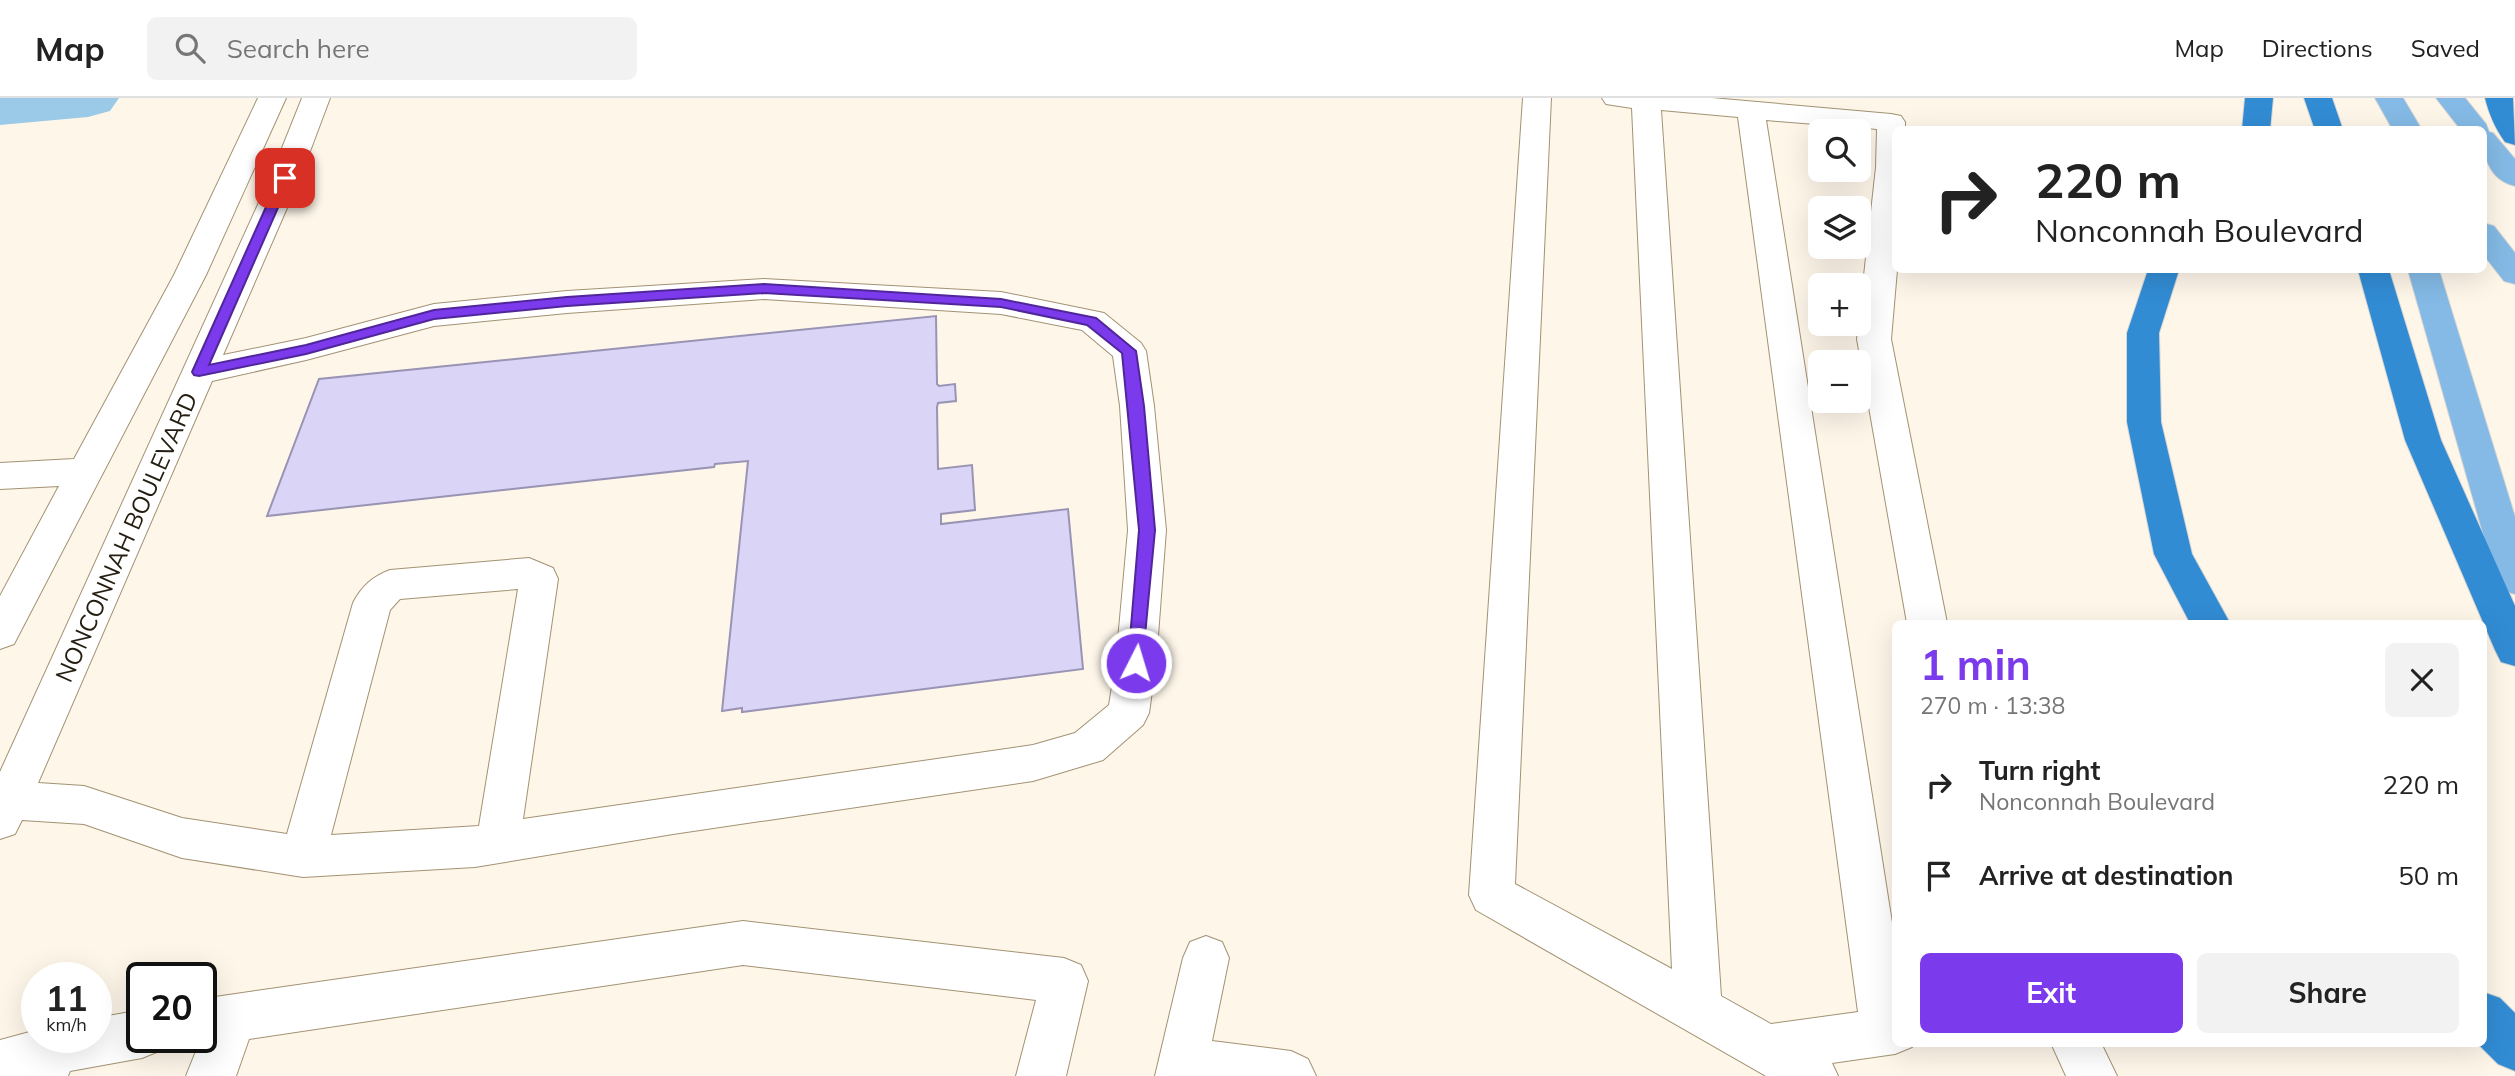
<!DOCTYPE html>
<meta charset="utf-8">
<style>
:root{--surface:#fff;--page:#f2f2f2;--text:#222;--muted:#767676;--line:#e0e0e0;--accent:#7c3aed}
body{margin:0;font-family:Mulish,sans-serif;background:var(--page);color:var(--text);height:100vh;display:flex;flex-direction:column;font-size:26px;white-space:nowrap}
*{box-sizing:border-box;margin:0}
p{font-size:23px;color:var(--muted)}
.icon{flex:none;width:38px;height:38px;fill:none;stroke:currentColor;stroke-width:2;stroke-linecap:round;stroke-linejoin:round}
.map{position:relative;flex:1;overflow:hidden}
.details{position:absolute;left:1892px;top:522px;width:595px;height:427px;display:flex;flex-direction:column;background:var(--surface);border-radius:10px;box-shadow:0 7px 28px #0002}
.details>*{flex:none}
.top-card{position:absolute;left:1892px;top:28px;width:595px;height:147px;border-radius:10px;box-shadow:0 7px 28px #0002;background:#fff;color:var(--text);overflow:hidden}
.buttons{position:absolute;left:1808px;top:21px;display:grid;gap:14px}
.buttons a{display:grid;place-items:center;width:63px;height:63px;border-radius:10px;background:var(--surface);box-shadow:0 7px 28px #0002;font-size:35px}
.speed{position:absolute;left:21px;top:864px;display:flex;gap:14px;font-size:35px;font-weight:700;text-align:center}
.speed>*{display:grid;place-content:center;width:91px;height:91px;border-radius:50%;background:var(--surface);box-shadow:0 7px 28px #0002;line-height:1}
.speed small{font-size:18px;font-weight:400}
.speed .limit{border:4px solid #111;border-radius:10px;background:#fff;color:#111}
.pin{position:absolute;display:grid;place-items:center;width:60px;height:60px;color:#fff;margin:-30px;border-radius:14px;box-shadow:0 4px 10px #0006}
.me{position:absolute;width:77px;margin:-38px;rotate:5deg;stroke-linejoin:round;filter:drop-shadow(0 0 5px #0008)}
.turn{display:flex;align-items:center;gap:24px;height:147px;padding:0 28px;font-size:32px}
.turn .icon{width:91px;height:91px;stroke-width:2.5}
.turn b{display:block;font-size:49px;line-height:60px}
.round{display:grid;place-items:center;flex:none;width:74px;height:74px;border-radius:10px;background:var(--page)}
.summary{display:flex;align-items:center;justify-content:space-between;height:119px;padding:0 28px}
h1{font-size:42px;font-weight:700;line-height:52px;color:var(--accent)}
.primary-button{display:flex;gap:14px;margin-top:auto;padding:14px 28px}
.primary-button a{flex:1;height:80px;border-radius:10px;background:var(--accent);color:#fff;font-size:28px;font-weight:700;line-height:80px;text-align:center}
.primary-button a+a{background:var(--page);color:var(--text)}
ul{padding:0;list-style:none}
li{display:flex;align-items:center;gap:21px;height:91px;padding:0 28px}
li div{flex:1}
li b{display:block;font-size:26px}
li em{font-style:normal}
header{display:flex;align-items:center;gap:42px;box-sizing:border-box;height:98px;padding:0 35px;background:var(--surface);border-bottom:2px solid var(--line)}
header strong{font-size:33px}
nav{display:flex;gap:38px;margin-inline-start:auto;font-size:24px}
.search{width:490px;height:63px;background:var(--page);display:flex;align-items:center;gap:18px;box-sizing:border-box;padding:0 24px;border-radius:10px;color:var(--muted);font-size:26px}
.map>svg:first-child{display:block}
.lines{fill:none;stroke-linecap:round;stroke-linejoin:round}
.river{fill:#9acae8;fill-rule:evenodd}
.building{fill:#dad4f7;stroke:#9993b4;stroke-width:2}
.minor-casing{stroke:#a39273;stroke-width:2}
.major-casing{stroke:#d8d6d4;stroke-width:2}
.highway-casing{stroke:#d8d6d4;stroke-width:2}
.minor{fill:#fff;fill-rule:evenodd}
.major{fill:#84bae5;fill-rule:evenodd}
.highway{fill:#328cd4;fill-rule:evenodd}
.route{fill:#7c3aed;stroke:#51269a;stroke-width:2}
.labels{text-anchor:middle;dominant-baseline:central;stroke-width:7;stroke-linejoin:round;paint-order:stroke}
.street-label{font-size:24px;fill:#241d11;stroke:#fff}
</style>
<header>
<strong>Map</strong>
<div class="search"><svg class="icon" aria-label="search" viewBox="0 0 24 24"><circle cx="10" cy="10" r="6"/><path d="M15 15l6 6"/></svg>Search here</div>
<nav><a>Map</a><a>Directions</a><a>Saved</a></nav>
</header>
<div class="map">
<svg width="2515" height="978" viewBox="0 0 2515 978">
<rect width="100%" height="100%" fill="#fef6e9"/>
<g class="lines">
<path class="river" d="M 0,0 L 119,0 L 110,13 L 88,19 L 0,27 Z"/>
</g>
<path class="building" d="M 936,218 L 937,286 L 939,288 L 955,286 L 956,303 L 938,305 L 937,309 L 938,371 L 972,367 L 975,412 L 941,416 L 941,426 L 1068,411 L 1083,571 L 742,614 L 742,610 L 722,613 L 748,363 L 715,366 L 714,369 L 267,418 L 319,281 Z"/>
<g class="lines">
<defs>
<path id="minor" d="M 258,0 L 286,0 L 206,177 L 14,546 L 0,551 L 0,498 L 59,388 L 0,391 L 0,365 L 74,361 L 174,177 Z
M 302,0 L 330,0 L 300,80 L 223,257 L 306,240 L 434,206 L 567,193 L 764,181 L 1001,194 L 1104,215 L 1141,245 L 1146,253 L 1154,308 L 1166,432 L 1156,564 L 1149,615 L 1143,627 L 1103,662 L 1033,683 L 673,736 L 475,769 L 303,779 L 182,760 L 84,726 L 22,722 L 15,736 L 0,741 L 0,674 L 270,80 ZM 764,201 L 1001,216 L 1082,232 L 1113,258 L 1120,308 L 1128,432 L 1116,564 L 1109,607 L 1075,635 L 1033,647 L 523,721 L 558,481 L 553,470 L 529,460 L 390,472 C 373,478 361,489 353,505 L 287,736 L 182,720 L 84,688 L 38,685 L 212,283 L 306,262 L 434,228 L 567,215 ZM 518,491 L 479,728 L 331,737 L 390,512 L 400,501 Z
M 1523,0 L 1551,0 L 1515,786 L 1672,871 L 1632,10 L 1606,6 L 1602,0 L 1712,0 L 1891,16 L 1901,18 L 1905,24 L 1905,32 L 1895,32 L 1897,172 L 1891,241 L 1947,525 L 1907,525 L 1857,241 L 1876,69 L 1877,31 L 1766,22 L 1895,844 L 1895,945 L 1914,945 L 1912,949 L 1895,956 L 1832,965 L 1838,978 L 1766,978 L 1476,812 L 1469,797 ZM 1661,12 L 1738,19 L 1858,914 L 1771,926 L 1721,898 Z
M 743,823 L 1064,860 L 1081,867 L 1088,883 L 1066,978 L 1016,978 L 1036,902 L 743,867 L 249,941 L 236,978 L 186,978 L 198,948 L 183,940 L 201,940 L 201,901 Z
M 1206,838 L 1222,844 L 1229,860 L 1212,943 L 1291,953 L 1308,961 L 1316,978 L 1155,978 L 1183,860 L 1190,844 Z
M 142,912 L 142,940 L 165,940 L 159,953 L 142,960 L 70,973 L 68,978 L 0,978 L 0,942 L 37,932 L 37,940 L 96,940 L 96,920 Z
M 2051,945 L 2101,945 L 2117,978 L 2066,978 Z"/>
<path id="major" d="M 2375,0 L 2403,0 L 2422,32 L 2393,32 Z
M 2436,0 L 2465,0 L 2486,26 L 2489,34 L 2493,35 L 2515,61 L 2515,88 C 2487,81 2483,56 2483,32 L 2461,32 Z
M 2483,125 L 2494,128 L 2515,155 L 2515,186 L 2504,183 L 2483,156 Z
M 2408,172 L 2439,172 L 2515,419 L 2515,496 L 2501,492 L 2496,481 Z"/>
<path id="highway" d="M 2245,0 L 2273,0 L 2270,32 L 2242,32 Z
M 2304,0 L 2332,0 L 2343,32 L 2315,32 Z
M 2485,0 L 2513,0 L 2515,47 L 2505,44 C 2495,30 2489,16 2485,0 Z
M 2148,172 L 2179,172 L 2159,235 L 2161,324 L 2192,456 L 2230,525 L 2190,525 L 2154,456 L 2127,324 L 2127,235 Z
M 2358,172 L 2389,172 L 2441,342 L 2515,508 L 2515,568 L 2501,564 L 2495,552 L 2405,342 Z
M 2483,894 L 2500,900 L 2515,915 L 2515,973 L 2498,966 L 2477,945 L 2483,945 Z"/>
</defs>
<use href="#minor" class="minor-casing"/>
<use href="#major" class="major-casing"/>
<use href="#highway" class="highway-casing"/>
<use href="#minor" class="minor"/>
<use href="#major" class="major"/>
<use href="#highway" class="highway"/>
</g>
<path class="route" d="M 285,76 L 291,80 L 209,267 L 306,247 L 434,212 L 567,199 L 764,186 L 1001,201 L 1096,220 L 1136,253 L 1144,308 L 1155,432 L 1142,569 L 1130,569 L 1128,565 L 1139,432 L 1122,255 L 1087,227 L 1001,209 L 764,195 L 567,208 L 434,221 L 306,256 L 199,278 L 194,277 L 192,274 L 279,80 Z"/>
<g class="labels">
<g class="street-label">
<text transform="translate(126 439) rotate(-66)">NONCONNAH BOULEVARD</text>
</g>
</g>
</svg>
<div class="buttons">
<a><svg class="icon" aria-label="search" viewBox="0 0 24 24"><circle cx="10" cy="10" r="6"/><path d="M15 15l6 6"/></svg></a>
<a><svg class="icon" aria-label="layers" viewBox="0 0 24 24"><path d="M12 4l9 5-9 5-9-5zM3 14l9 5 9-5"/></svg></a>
<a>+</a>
<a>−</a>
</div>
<div class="speed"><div>11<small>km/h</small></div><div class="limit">20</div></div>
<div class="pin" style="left:285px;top:80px;background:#d93025"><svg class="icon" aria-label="arrive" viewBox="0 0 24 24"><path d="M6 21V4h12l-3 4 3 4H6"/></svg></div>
<svg class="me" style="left:1136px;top:565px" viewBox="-20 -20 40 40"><circle r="17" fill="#7c3aed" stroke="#fff" stroke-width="3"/><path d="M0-11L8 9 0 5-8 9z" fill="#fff"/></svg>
<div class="top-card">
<div class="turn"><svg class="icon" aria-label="right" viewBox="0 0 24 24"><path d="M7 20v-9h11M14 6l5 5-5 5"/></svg><div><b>220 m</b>Nonconnah Boulevard</div></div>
</div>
<section class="details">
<div class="summary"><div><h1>1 min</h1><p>270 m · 13:38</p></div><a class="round"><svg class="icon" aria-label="close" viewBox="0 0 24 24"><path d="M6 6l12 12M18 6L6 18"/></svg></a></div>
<ul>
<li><svg class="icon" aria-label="right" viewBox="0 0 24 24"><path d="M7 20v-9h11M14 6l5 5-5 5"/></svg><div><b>Turn right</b><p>Nonconnah Boulevard</p></div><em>220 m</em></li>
<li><svg class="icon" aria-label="arrive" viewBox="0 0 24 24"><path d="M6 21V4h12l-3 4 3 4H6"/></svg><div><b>Arrive at destination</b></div><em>50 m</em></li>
</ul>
<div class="primary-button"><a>Exit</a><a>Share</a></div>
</section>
</div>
